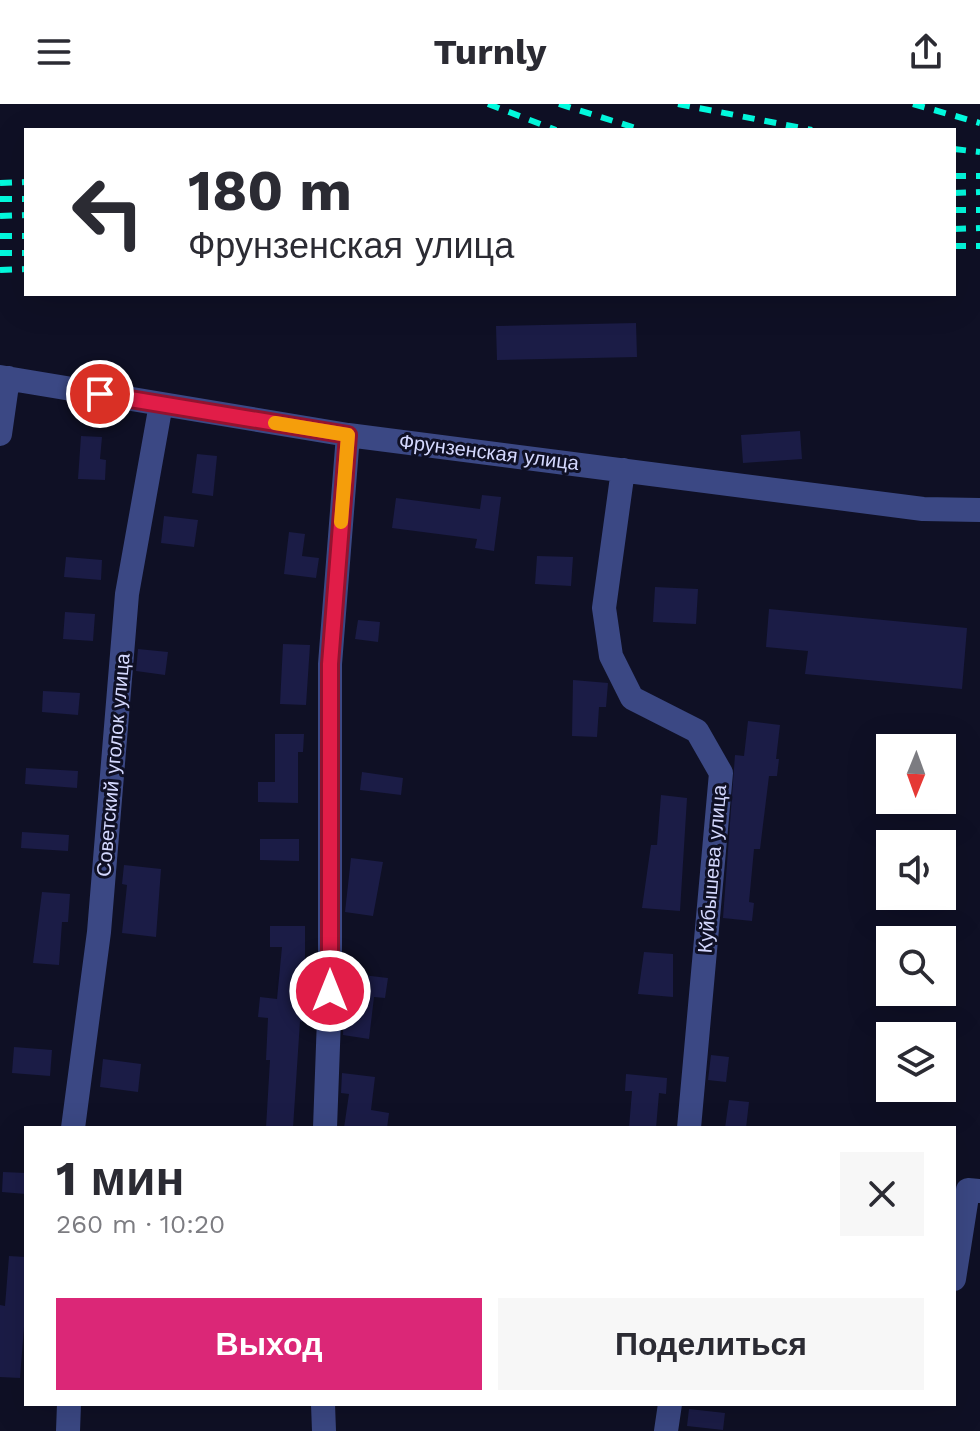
<!DOCTYPE html>
<html lang="ru">
<meta charset="utf-8">
<style>
:root{--surface:#fff;--page:#f7f7f7;--text:#2b2b33;--muted:#7c7c81;--accent:#db2777}
body{margin:0;font-family:"Work Sans",sans-serif;background:var(--page);color:var(--text);height:100vh;display:flex;flex-direction:column;font-size:30px;white-space:nowrap}
*{box-sizing:border-box;margin:0}
p{font-size:26px;color:var(--muted)}
.icon{flex:none;width:44px;height:44px;fill:none;stroke:currentColor;stroke-width:2;stroke-linecap:round;stroke-linejoin:round}
.map{position:relative;flex:1;overflow:hidden}
.drawer{position:absolute;left:24px;top:1022px;width:932px;height:280px;display:flex;flex-direction:column;background:var(--surface);border-radius:0px;box-shadow:0 8px 32px #0002}
.drawer>*{flex:none}
.guide{position:absolute;left:24px;top:24px;width:932px;height:168px;border-radius:0px;box-shadow:0 8px 32px #0002;background:#fff;color:var(--text);overflow:hidden}
.needle{width:52px;rotate:181deg}
.fabs{position:absolute;left:876px;top:630px;display:grid;gap:16px}
.fabs a{display:grid;place-items:center;width:80px;height:80px;border-radius:0px;background:var(--surface);box-shadow:0 8px 32px #0002;font-size:40px}
.pin{position:absolute;display:grid;place-items:center;width:68px;height:68px;color:#fff;margin:-34px;border:4px solid #fff;border-radius:50%;box-shadow:0 2px 8px #0007}
.me{position:absolute;width:88px;margin:-44px;rotate:0deg;stroke-linejoin:round;filter:drop-shadow(0 0 6px #0008)}
.turn{display:flex;align-items:center;gap:28px;height:168px;padding:0 32px;font-size:36px}
.turn .icon{width:104px;height:104px;stroke-width:2.5}
.turn b{display:block;font-size:56px;line-height:68px}
.round{display:grid;place-items:center;flex:none;width:84px;height:84px;border-radius:0px;background:var(--page)}
.headline{display:flex;align-items:center;justify-content:space-between;height:136px;padding:0 32px}
h1{font-size:48px;font-weight:700;line-height:60px}
.cta{display:flex;gap:16px;margin-top:auto;padding:16px 32px}
.cta a{flex:1;height:92px;border-radius:0px;background:var(--accent);color:#fff;font-size:32px;font-weight:700;line-height:92px;text-align:center}
.cta a+a{background:var(--page);color:var(--text)}
header{display:flex;justify-content:space-between;align-items:center;height:104px;padding:0 32px;background:var(--surface);font-size:36px;font-weight:700}
.map>svg:first-child{display:block}
.building{fill:#1b1c46}
.lines{fill:none;stroke-linecap:round;stroke-linejoin:round}
.minor{stroke:#3b4884;stroke-width:24}
.rail{stroke:#03fbdf;stroke-width:6;stroke-dasharray:12 10;stroke-linecap:butt}
.route-casing{stroke:#92132f;stroke-width:20}
.route{stroke:#e11d48;stroke-width:14}
.slow{stroke:#f59e0b;stroke-width:14}
.labels{text-anchor:middle;dominant-baseline:central;stroke-width:6;stroke-linejoin:round;paint-order:stroke}
.street-label{font-size:20px;fill:#d4d8fe;stroke:#0f1025}
</style>
<header><svg class="icon" aria-label="menu" viewBox="0 0 24 24"><path d="M4 6h16M4 12h16M4 18h16"/></svg>Turnly<svg class="icon" aria-label="share" viewBox="0 0 24 24"><path d="M12 15V3M7 8l5-5 5 5M5 13v7h14v-7"/></svg></header>
<div class="map">
<svg width="980" height="1327" viewBox="0 0 980 1327">
<rect width="100%" height="100%" fill="#0f1025"/>
<path class="building" d="M 636,219 L 637,253 L 497,256 L 496,222 Z
M 800,327 L 802,355 L 743,359 L 741,331 Z
M 81,332 L 102,333 L 100,355 L 106,356 L 105,376 L 78,375 Z
M 197,350 L 217,352 L 213,392 L 192,389 Z
M 482,391 L 501,393 L 494,447 L 475,444 L 477,435 L 392,424 L 396,394 L 480,405 Z
M 164,412 L 198,416 L 194,443 L 161,439 Z
M 289,428 L 305,430 L 302,452 L 319,454 L 316,474 L 284,470 Z
M 537,452 L 573,453 L 571,482 L 535,480 Z
M 66,453 L 102,456 L 101,476 L 64,473 Z
M 655,483 L 698,485 L 696,520 L 653,518 Z
M 769,505 L 967,524 L 962,585 L 805,570 L 808,547 L 766,543 Z
M 65,508 L 95,510 L 93,537 L 63,535 Z
M 358,516 L 380,518 L 378,538 L 355,535 Z
M 283,540 L 310,541 L 306,601 L 280,600 Z
M 138,545 L 168,548 L 165,571 L 136,567 Z
M 573,576 L 608,579 L 606,603 L 599,603 L 597,633 L 572,632 Z
M 43,587 L 80,589 L 78,611 L 42,608 Z
M 748,617 L 780,621 L 776,655 L 779,655 L 777,672 L 769,672 L 760,745 L 754,745 L 749,798 L 754,799 L 752,817 L 723,814 L 735,651 L 744,652 Z
M 275,630 L 304,630 L 303,648 L 298,648 L 298,699 L 258,698 L 258,678 L 275,678 Z
M 26,664 L 78,667 L 77,684 L 25,680 Z
M 362,668 L 403,674 L 401,691 L 360,686 Z
M 661,691 L 687,694 L 680,807 L 642,804 L 651,741 L 657,741 Z
M 22,728 L 69,731 L 68,747 L 21,744 Z
M 260,735 L 299,735 L 299,757 L 260,756 Z
M 351,754 L 383,758 L 373,812 L 345,808 Z
M 124,761 L 161,765 L 156,833 L 122,829 L 127,781 L 122,780 Z
M 42,788 L 70,790 L 68,818 L 62,818 L 59,861 L 33,859 Z
M 270,822 L 305,822 L 305,859 L 309,859 L 302,918 L 300,917 L 293,1024 L 266,1024 L 270,956 L 266,956 L 268,914 L 258,913 L 260,893 L 277,895 L 282,843 L 270,843 Z
M 644,848 L 673,850 L 673,893 L 638,890 Z
M 345,869 L 388,874 L 385,894 L 374,893 L 369,935 L 343,931 Z
M 14,943 L 52,946 L 50,972 L 12,969 Z
M 711,951 L 729,953 L 726,978 L 708,976 Z
M 103,955 L 141,960 L 138,988 L 100,983 Z
M 342,969 L 375,973 L 371,1006 L 389,1009 L 387,1024 L 344,1024 L 349,990 L 341,989 Z
M 626,970 L 667,974 L 666,990 L 659,989 L 656,1024 L 629,1024 L 632,987 L 625,987 Z
M 729,996 L 749,998 L 746,1024 L 725,1024 Z
M 3,1068 L 26,1069 L 26,1090 L 2,1088 Z
M 9,1152 L 26,1153 L 26,1223 L 24,1223 L 20,1274 L 0,1273 L 0,1201 L 5,1202 Z
M 689,1305 L 725,1309 L 723,1326 L 687,1322 Z"/>
<g class="lines">
<path class="minor" d="M 0,273 L 348,331 L 923,405 L 980,406
M 0,330 L 8,274
M 623,366 L 604,504 L 611,552 L 632,594 L 697,627 L 721,669 L 689,1024
M 73,1024 L 99,828 L 127,490 L 161,300
M 325,1024 L 330,887 L 330,560 L 348,331
M 954,1175 L 968,1086 L 980,1087
M 323,1300 L 324,1327
M 68,1327 L 69,1300
M 666,1327 L 670,1300"/>
<path class="rail" d="M 488,0 L 556,26
M 559,0 L 642,26
M 678,0 L 812,26
M 913,0 L 980,19
M 954,45 L 980,48
M 954,72 L 980,72
M 0,79 L 26,78
M 954,89 L 980,88
M 0,95 L 26,95
M 954,106 L 980,106
M 0,112 L 26,111
M 954,125 L 980,124
M 0,132 L 26,132
M 954,142 L 980,142
M 0,149 L 26,149
M 0,166 L 26,165"/>
</g>
<g class="lines">
<defs>
<path id="route" d="M 100,290 L 348,331 L 330,560 L 330,887"/>
</defs>
<use href="#route" class="route-casing"/>
<use href="#route" class="route"/>
<path class="slow" d="M 275,319 L 348,331 L 341,418"/>
</g>
<g class="labels">
<g class="street-label">
<text transform="translate(489 348) rotate(7)">Фрунзенская улица</text>
<text transform="translate(113 661) rotate(-85)">Советский уголок улица</text>
<text transform="translate(712 765) rotate(-85)">Куйбышева улица</text>
</g>
</g>
</svg>
<div class="fabs">
<a><svg class="needle" viewBox="-14 -14 28 28"><path d="M0-13l5 13h-10z" fill="#e53935"/><path d="M0 13l5-13h-10z" fill="#7c7c81"/></svg></a>
<a><svg class="icon" aria-label="sound" viewBox="0 0 24 24"><path d="M4 9h4l5-4v14l-5-4H4zM17 9q2 3 0 6"/></svg></a>
<a><svg class="icon" aria-label="search" viewBox="0 0 24 24"><circle cx="10" cy="10" r="6"/><path d="M15 15l6 6"/></svg></a>
<a><svg class="icon" aria-label="layers" viewBox="0 0 24 24"><path d="M12 4l9 5-9 5-9-5zM3 14l9 5 9-5"/></svg></a>
</div>
<div class="pin" style="left:100px;top:290px;background:#d93025"><svg class="icon" aria-label="arrive" viewBox="0 0 24 24"><path d="M6 21V4h12l-3 4 3 4H6"/></svg></div>
<svg class="me" style="left:330px;top:887px" viewBox="-20 -20 40 40"><circle r="17" fill="#e11d48" stroke="#fff" stroke-width="3"/><path d="M0-11L8 9 0 5-8 9z" fill="#fff"/></svg>
<div class="guide">
<div class="turn"><svg class="icon" aria-label="left" viewBox="0 0 24 24"><path d="M17 20v-9H6M10 6l-5 5 5 5"/></svg><div><b>180 m</b>Фрунзенская улица</div></div>
</div>
<section class="drawer">
<div class="headline"><div><h1>1 мин</h1><p>260 m · 10:20</p></div><a class="round"><svg class="icon" aria-label="close" viewBox="0 0 24 24"><path d="M6 6l12 12M18 6L6 18"/></svg></a></div>
<div class="cta"><a>Выход</a><a>Поделиться</a></div>
</section>
</div>
